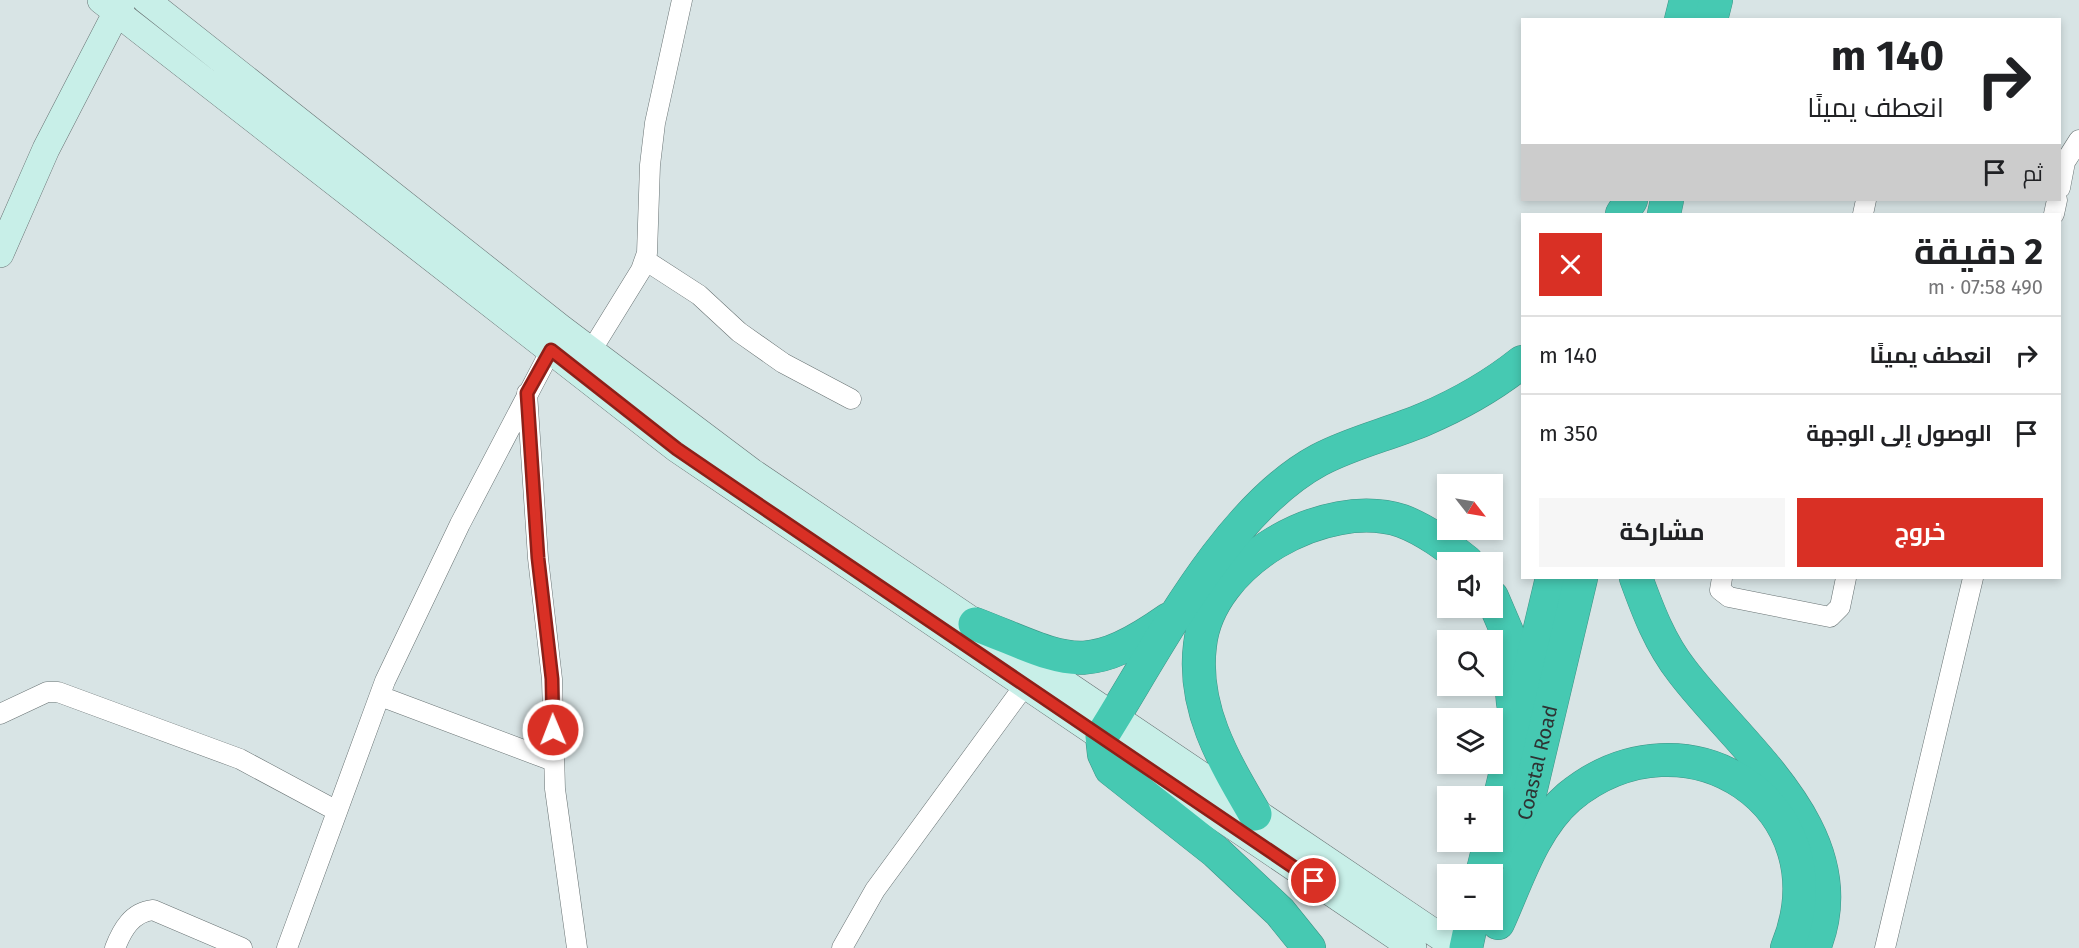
<!DOCTYPE html>
<html lang="ar">
<meta charset="utf-8">
<style>
:root{--surface:#fff;--page:#f6f6f6;--text:#202124;--muted:#757577;--line:#e0e0e0;--accent:#d93025}
body{margin:0;font-family:"Fira Sans",Cairo,sans-serif;background:var(--page);color:var(--text);direction:rtl;height:100vh;display:flex;flex-direction:column;font-size:22px;white-space:nowrap}
*{box-sizing:border-box;margin:0}
p{font-size:20px;color:var(--muted)}
.icon{flex:none;width:33px;height:33px;fill:none;stroke:currentColor;stroke-width:2;stroke-linecap:round;stroke-linejoin:round}
.map{position:relative;flex:1;overflow:hidden;direction:ltr}
.panel{position:absolute;left:1521px;top:213px;width:540px;height:366px;display:flex;flex-direction:column;background:var(--surface);border-radius:0px;box-shadow:0 3px 9px #0003;direction:rtl}
.panel>*{flex:none}
.hud{position:absolute;left:1521px;top:18px;width:540px;height:183px;border-radius:0px;box-shadow:0 3px 9px #0003;direction:rtl;background:#fff;color:var(--text);overflow:hidden}
.needle{width:39px;rotate:121deg}
.fabs{position:absolute;left:1437px;top:474px;display:grid;gap:12px}
.fabs a{display:grid;place-items:center;width:66px;height:66px;border-radius:0px;background:var(--surface);box-shadow:0 3px 9px #0003;font-size:30px}
.pin{position:absolute;display:grid;place-items:center;width:51px;height:51px;color:#fff;margin:-26px;border:3px solid #fff;border-radius:50%;box-shadow:0 2px 6px #0007}
.me{position:absolute;width:66px;margin:-33px;rotate:359deg;stroke-linejoin:round;filter:drop-shadow(0 0 4px #0008)}
.turn{display:flex;align-items:center;gap:21px;height:126px;padding:0 18px;font-size:27px}
.turn .icon{width:78px;height:78px;stroke-width:2.5}
.turn b{display:block;font-size:42px;line-height:51px}
.then{display:flex;align-items:center;height:57px;padding:0 18px;background:#0003;gap:12px;font-size:22px}
.round{display:grid;place-items:center;flex:none;width:63px;height:63px;border-radius:0px;background:var(--page)}
.head{display:flex;align-items:center;justify-content:space-between;height:102px;padding:0 18px}
h1{font-size:36px;font-weight:700;line-height:45px}
.action{display:flex;gap:12px;margin-top:auto;padding:12px 18px}
.action a{flex:1;height:69px;border-radius:0px;background:var(--accent);color:#fff;font-size:24px;font-weight:700;line-height:69px;text-align:center}
.action a+a{background:var(--page);color:var(--text)}
ul{padding:0;list-style:none}
li{display:flex;align-items:center;gap:18px;height:78px;padding:0 18px;border-top:2px solid var(--line)}
li div{flex:1}
li b{display:block;font-size:22px}
li em{font-style:normal}
.map>svg:first-child{display:block}
.lines{fill:none;stroke-linecap:round;stroke-linejoin:round}
.street-casing{stroke:#687273;stroke-width:21}
.secondary-casing{stroke:#687273;stroke-width:28}
.highway-casing{stroke:#3e9486;stroke-width:34}
.street{stroke:#fff;stroke-width:20}
.secondary{stroke:#c8efe8;stroke-width:27}
.highway{stroke:#46c9b2;stroke-width:33}
.route-casing{stroke:#8d1f18;stroke-width:15}
.route{stroke:#d93025;stroke-width:10}
.labels{text-anchor:middle;dominant-baseline:central;stroke-width:4.5;stroke-linejoin:round;paint-order:stroke}
.street-label{font-size:20px;fill:#2e3333;stroke:#d8e4e5}
</style>
<div class="map">
<svg width="2079" height="948" viewBox="0 0 2079 948">
<rect width="100%" height="100%" fill="#d8e4e5"/>
<g class="lines">
<defs>
<path id="street" d="M 2060,188 L 2065,162 L 2079,140
M 1863,214 L 1866,200
M 2054,214 L 2057,200
M 645,260 L 699,295 L 739,332 L 783,363 L 851,399
M 591,351 L 641,270 L 647,253 L 650,165 L 655,123 L 682,0
M 527,393 L 538,558 L 552,679 L 555,789 L 577,948
M 1722,578 L 1720,590 L 1729,597 L 1830,617 L 1840,607 L 1846,578
M 380,696 L 553,761
M 0,714 L 47,692 L 58,692 L 240,759 L 337,811
M 115,948 C 122,930 132,912 153,910 L 242,948
M 287,948 L 385,681 L 460,524 L 551,350
M 842,948 L 875,890 L 1025,685
M 1885,948 L 1973,578"/>
<path id="secondary" d="M 101,0 L 677,449 L 1413,948
M 146,0 L 562,329 L 752,472 L 1457,948
M 0,254 L 46,149 L 123,0"/>
<g id="highway">
<path d="M 1681,20 L 1686,0"/>
<path d="M 1711,20 L 1716,0"/>
<path d="M 1622,214 L 1631,200"/>
<path d="M 1664,214 L 1667,200"/>
<path d="M 1636,578 C 1648,611 1660,643 1682,671 C 1741,749 1860,835 1814,948"/>
<path d="M 1492,597 L 1507,632 L 1513,703"/>
<path d="M 975,624 C 1066,659 1082,680 1169,619"/>
<path d="M 1255,814 C 1224,761 1192,708 1200,645 C 1209,562 1325,496 1402,521 C 1426,530 1447,546 1467,562"/>
<path d="M 1492,830 L 1552,578"/>
<path id="s1" d="M 1515,856 L 1581,578"/>
<path d="M 1482,874 L 1490,842"/>
<path d="M 1498,923 C 1517,881 1533,828 1569,797 C 1686,701 1845,806 1787,948"/>
<path d="M 1309,948 L 1280,912 L 1216,852 L 1111,769 L 1104,754 L 1102,736 C 1157,649 1226,510 1319,460 C 1353,442 1390,434 1425,419 C 1460,404 1492,386 1522,362"/>
<path d="M 1466,948 L 1472,920"/>
</g>
</defs>
<use href="#street" class="street-casing"/>
<use href="#secondary" class="secondary-casing"/>
<use href="#highway" class="highway-casing"/>
<use href="#street" class="street"/>
<use href="#secondary" class="secondary"/>
<use href="#highway" class="highway"/>
</g>
<g class="lines">
<defs>
<path id="route" d="M 553,730 L 552,679 L 538,558 L 527,393 L 551,350 L 677,449 L 737,490 L 1314,881"/>
</defs>
<use href="#route" class="route-casing"/>
<use href="#route" class="route"/>
</g>
<g class="labels">
<g class="street-label">
<text stroke="none"><textPath href="#s1" startOffset="96">Coastal Road</textPath></text>
</g>
</g>
</svg>
<div class="fabs">
<a><svg class="needle" viewBox="-14 -14 28 28"><path d="M0-13l5 13h-10z" fill="#e53935"/><path d="M0 13l5-13h-10z" fill="#757577"/></svg></a>
<a><svg class="icon" aria-label="sound" viewBox="0 0 24 24"><path d="M4 9h4l5-4v14l-5-4H4zM17 9q2 3 0 6"/></svg></a>
<a><svg class="icon" aria-label="search" viewBox="0 0 24 24"><circle cx="10" cy="10" r="6"/><path d="M15 15l6 6"/></svg></a>
<a><svg class="icon" aria-label="layers" viewBox="0 0 24 24"><path d="M12 4l9 5-9 5-9-5zM3 14l9 5 9-5"/></svg></a>
<a>+</a>
<a>−</a>
</div>
<div class="pin" style="left:1314px;top:881px;background:#d93025"><svg class="icon" aria-label="arrive" viewBox="0 0 24 24"><path d="M6 21V4h12l-3 4 3 4H6"/></svg></div>
<svg class="me" style="left:553px;top:730px" viewBox="-20 -20 40 40"><circle r="17" fill="#d93025" stroke="#fff" stroke-width="3"/><path d="M0-11L8 9 0 5-8 9z" fill="#fff"/></svg>
<div class="hud">
<div class="turn"><svg class="icon" aria-label="right" viewBox="0 0 24 24"><path d="M7 20v-9h11M14 6l5 5-5 5"/></svg><div><b>140 m</b>انعطف يمينًا</div></div>
<div class="then">ثم<svg class="icon" aria-label="arrive" viewBox="0 0 24 24"><path d="M6 21V4h12l-3 4 3 4H6"/></svg></div>
</div>
<section class="panel">
<div class="head"><div><h1>2 دقيقة</h1><p>490 m · 07:58</p></div><a class="round" style="background:#d93025;color:#fff"><svg class="icon" aria-label="close" viewBox="0 0 24 24"><path d="M6 6l12 12M18 6L6 18"/></svg></a></div>
<ul>
<li><svg class="icon" aria-label="right" viewBox="0 0 24 24"><path d="M7 20v-9h11M14 6l5 5-5 5"/></svg><div><b>انعطف يمينًا</b></div><em>140 m</em></li>
<li><svg class="icon" aria-label="arrive" viewBox="0 0 24 24"><path d="M6 21V4h12l-3 4 3 4H6"/></svg><div><b>الوصول إلى الوجهة</b></div><em>350 m</em></li>
</ul>
<div class="action"><a>خروج</a><a>مشاركة</a></div>
</section>
</div>
